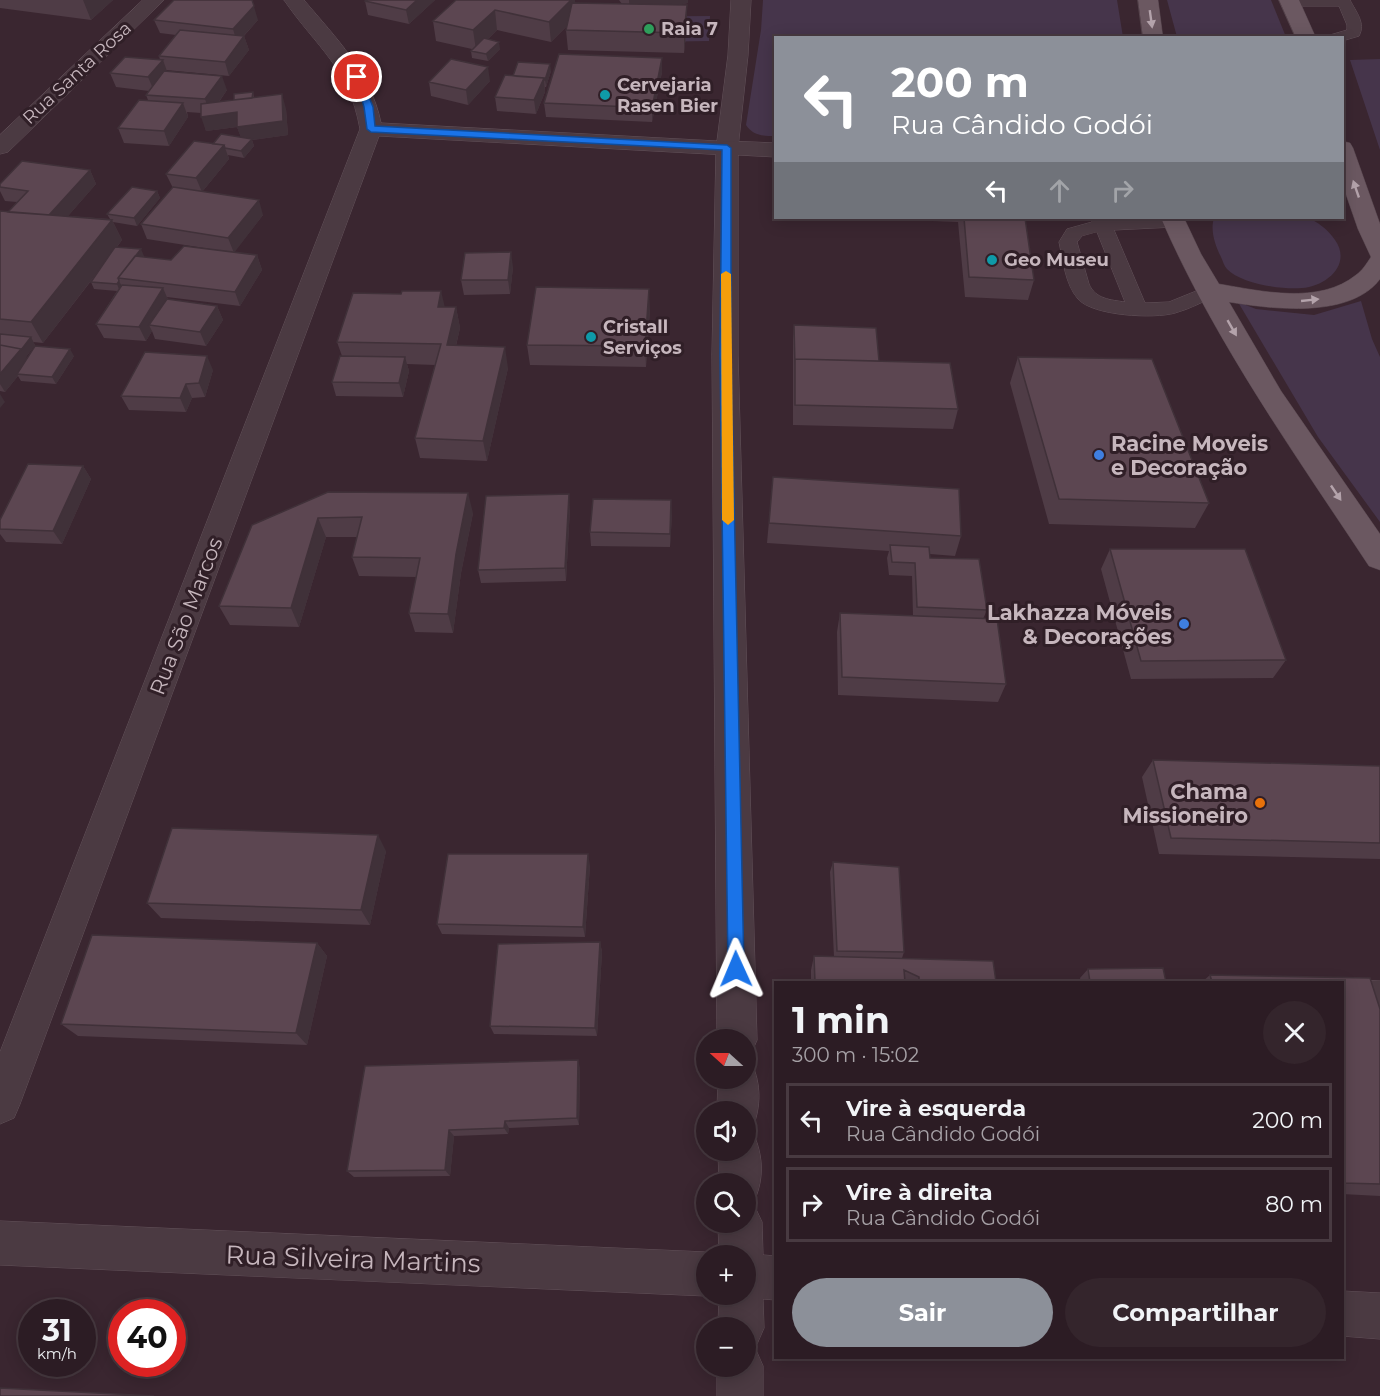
<!DOCTYPE html>
<html lang="pt">
<meta charset="utf-8">
<style>
:root{--surface:#2c1c24;--page:#34252c;--text:#f1f3f6;--muted:#a6a1a6;--line:#483a41;--accent:#8c9099}
body{margin:0;font-family:Montserrat,sans-serif;background:var(--page);color:var(--text);height:100vh;display:flex;flex-direction:column;font-size:22px;white-space:nowrap}
*{box-sizing:border-box;margin:0}
p{font-size:20px;color:var(--muted)}
.icon{flex:none;width:33px;height:33px;fill:none;stroke:currentColor;stroke-width:2;stroke-linecap:round;stroke-linejoin:round}
.map{position:relative;flex:1;overflow:hidden}
.sheet{position:absolute;left:774px;top:981px;width:570px;height:378px;display:flex;flex-direction:column;background:var(--surface);border-radius:0px;box-shadow:0 3px 15px #0003,0 0 0 2px var(--line)}
.sheet>*{flex:none}
.banner{position:absolute;left:774px;top:36px;width:570px;height:183px;border-radius:0px;box-shadow:0 3px 15px #0003,0 0 0 2px var(--line);background:#8c9099;color:#fff;overflow:hidden}
.needle{width:39px;rotate:291deg}
.tools{position:absolute;left:696px;top:1029px;display:grid;gap:12px}
.tools a{display:grid;place-items:center;width:60px;height:60px;border-radius:50%;background:var(--surface);box-shadow:0 3px 15px #0003,0 0 0 2px var(--line);font-size:30px}
.speed{position:absolute;left:18px;top:1299px;display:flex;gap:12px;font-size:30px;font-weight:700;text-align:center}
.speed>*{display:grid;place-content:center;width:78px;height:78px;border-radius:50%;background:var(--surface);box-shadow:0 3px 15px #0003,0 0 0 2px var(--line);line-height:1}
.speed small{font-size:15px;font-weight:400}
.speed .limit{border:9px solid #d22;background:#fff;color:#111}
.pin{position:absolute;display:grid;place-items:center;width:51px;height:51px;color:#fff;margin:-26px;border:3px solid #fff;border-radius:50%;box-shadow:0 2px 6px #0007}
.me{position:absolute;width:66px;margin:-33px;rotate:359deg;stroke-linejoin:round;filter:drop-shadow(0 0 4px #0008)}
.turn{display:flex;align-items:center;gap:21px;height:126px;padding:0 18px;font-size:27px}
.turn .icon{width:78px;height:78px;stroke-width:2.5}
.turn b{display:block;font-size:42px;line-height:51px}
.lanes{display:flex;align-items:center;height:57px;padding:0 18px;background:#0003;justify-content:center;gap:30px;direction:ltr}
.lanes .off{opacity:.35}
.round{display:grid;place-items:center;flex:none;width:63px;height:63px;border-radius:32px;background:var(--page)}
.headline{display:flex;align-items:center;justify-content:space-between;height:102px;padding:0 18px}
h1{font-size:36px;font-weight:700;line-height:45px}
.button{display:flex;gap:12px;margin-top:auto;padding:12px 18px}
.button a{flex:1;height:69px;border-radius:36px;background:var(--accent);color:#fff;font-size:24px;font-weight:700;line-height:69px;text-align:center}
.button a+a{background:var(--page);color:var(--text)}
ul{padding:0;list-style:none}
li{display:flex;align-items:center;gap:18px;height:75px;margin:0 12px 9px;padding:0 6px;border:3px solid var(--line);border-radius:0px}
li div{flex:1}
li b{display:block;font-size:22px}
li em{font-style:normal}
.map>svg:first-child{display:block}
.green{fill:#46354b}
.lines{fill:none;stroke-linecap:round;stroke-linejoin:round}
.service-casing{stroke:#63525a;stroke-width:1}
.minor-casing{stroke:#63525a;stroke-width:1}
.tertiary-casing{stroke:#63525a;stroke-width:1}
.primary-casing{stroke:#54434b;stroke-width:1}
.service{fill:#4b3a42;fill-rule:evenodd}
.minor{fill:#4b3a42;fill-rule:evenodd}
.tertiary{fill:#4b3a42;fill-rule:evenodd}
.primary{fill:#6b5861;fill-rule:evenodd}
.wall{fill:#4f3c46}
.shaded-wall{fill:#403139}
.building{fill:#5c4651;stroke:#403139;stroke-width:1.5}
.oneway{fill:#b4a3ab}
.route{fill:#1a73e8;stroke:#114b97;stroke-width:1.5}
.slow{fill:#f59e0b}
.leisure-dot{fill:#2e9e5b;stroke:#301f27;stroke-width:2}
.culture-dot{fill:#0f9aa8;stroke:#301f27;stroke-width:2}
.shop-dot{fill:#3f7fe0;stroke:#301f27;stroke-width:2}
.food-dot{fill:#e8710a;stroke:#301f27;stroke-width:2}
.labels{text-anchor:middle;dominant-baseline:central;stroke-width:6;stroke-linejoin:round;paint-order:stroke}
.far-poi-label{font-size:18px;font-weight:bold;fill:#c6b6bd;stroke:#301f27;text-anchor:start}
.far-street-label{font-size:18px;fill:#c6b6bd;stroke:#301f27}
.poi-label{font-size:21px;font-weight:bold;fill:#c6b6bd;stroke:#301f27;text-anchor:end}
.street-label{font-size:21px;fill:#c6b6bd;stroke:#301f27}
.near-street-label{font-size:26px;fill:#c6b6bd;stroke:#301f27}
</style>
<div class="map">
<svg width="1380" height="1396" viewBox="0 0 1380 1396">
<rect width="100%" height="100%" fill="#3a2630"/>
<path class="green" d="M 763,0 L 1117,0 L 1123,37 L 776,38 L 775,136 C 764,136 753,136 746,125 L 761,30 Z
M 1167,0 L 1271,0 L 1286,37 L 1177,37 Z
M 710,16 L 709,41 L 587,43 L 592,17 Z
M 1380,59 L 1380,150 L 1350,60 Z
M 1214,218 C 1235,217 1257,218 1278,218 C 1287,218 1298,216 1306,218 C 1317,220 1329,231 1335,240 C 1352,264 1327,286 1302,288 C 1283,290 1241,284 1227,269 C 1224,266 1223,261 1221,257 C 1215,245 1210,230 1214,218 Z
M 1361,301 L 1372,339 L 1380,357 L 1380,522 L 1318,437 L 1238,302 L 1256,309 L 1314,315 Z"/>
<g class="lines">
<defs>
<path id="service" d="M 1284,0 L 1350,0 C 1356,12 1366,23 1359,36 L 1342,41 L 1342,38 L 1328,38 L 1330,35 L 1347,30 L 1347,25 L 1339,6 L 1290,6 L 1285,5 Z
M 1091,218 L 1109,218 L 1110,220 L 1178,218 L 1183,222 L 1180,226 L 1174,227 L 1114,230 L 1145,303 L 1169,302 L 1211,285 L 1218,287 L 1221,291 L 1218,295 C 1204,301 1190,309 1175,313 C 1154,319 1093,316 1078,299 C 1065,284 1063,260 1059,242 L 1067,229 L 1092,222 ZM 1097,232 L 1125,302 C 1111,300 1095,299 1089,284 L 1077,242 L 1082,236 Z
M 1358,980 L 1380,981 L 1380,1011 L 1358,1010 L 1347,1005 L 1343,995 L 1347,985 Z"/>
<path id="minor" d="M 143,0 L 164,0 L 8,152 L 0,154 L 0,135 Z
M 284,0 L 304,0 C 336,38 371,73 381,123 L 717,141 L 728,55 L 731,0 L 751,0 L 748,55 L 738,148 L 735,153 L 727,155 L 379,136 L 20,1104 L 14,1118 L 0,1124 L 0,1052 L 360,129 C 349,67 317,48 284,0 Z
M 0,1221 L 706,1252 L 715,1256 L 706,1256 L 706,1294 L 710,1294 L 706,1296 L 0,1265 Z"/>
<path id="tertiary" d="M 727,141 L 776,143 L 776,157 L 738,155 L 738,354 L 757,1040 L 751,1054 L 746,1056 L 746,1040 L 717,1040 L 712,354 L 716,148 L 719,143 Z
M 746,1061 L 752,1064 C 761,1084 761,1106 753,1127 L 746,1129 L 746,1112 L 717,1112 L 718,1078 L 746,1078 Z
M 746,1132 L 754,1135 C 763,1156 764,1178 755,1199 L 746,1203 L 755,1207 L 762,1222 L 763,1255 L 776,1256 L 776,1300 L 763,1299 L 764,1328 L 757,1344 L 750,1347 L 756,1350 L 763,1366 L 763,1396 L 717,1396 L 717,1366 L 746,1366 L 746,1328 L 718,1328 L 719,1294 L 746,1294 L 746,1256 L 719,1256 L 718,1222 L 746,1222 L 746,1184 L 719,1184 L 718,1150 L 746,1150 Z
M 1342,1291 L 1380,1293 L 1380,1339 L 1342,1336 Z"/>
<path id="primary" d="M 1138,0 L 1158,0 L 1163,38 L 1143,38 Z
M 1279,0 L 1299,0 L 1316,38 L 1296,38 Z
M 1342,141 L 1350,143 L 1353,148 L 1380,224 L 1380,279 C 1350,319 1272,309 1229,302 L 1281,391 L 1380,534 L 1380,570 L 1369,566 C 1295,454 1215,342 1161,218 L 1184,218 L 1201,254 L 1219,284 C 1261,291 1319,305 1356,275 C 1362,271 1367,263 1371,257 L 1358,229 L 1342,183 Z"/>
</defs>
<use href="#service" class="service-casing"/>
<use href="#minor" class="minor-casing"/>
<use href="#tertiary" class="tertiary-casing"/>
<use href="#primary" class="primary-casing"/>
<use href="#service" class="service"/>
<use href="#minor" class="minor"/>
<use href="#tertiary" class="tertiary"/>
<use href="#primary" class="primary"/>
</g>
<path class="wall" d="M 0,0 L 113,0 L 91,20 L 0,8 Z
M 435,0 L 409,24 L 368,15 L 365,1 Z
M 456,0 L 622,4 L 619,0 L 688,0 L 688,3 L 676,5 L 687,25 L 684,53 L 568,50 L 566,30 L 567,26 L 551,42 L 497,30 L 488,39 L 500,49 L 488,61 L 472,58 L 471,51 L 472,49 L 436,41 L 433,21 Z
M 154,20 L 258,20 L 244,36 L 249,50 L 229,76 L 166,70 L 167,72 L 227,90 L 219,102 L 234,100 L 253,92 L 254,98 L 286,109 L 288,135 L 252,140 L 254,146 L 244,158 L 228,155 L 229,159 L 202,192 L 263,215 L 234,252 L 257,255 L 262,270 L 240,306 L 167,297 L 168,299 L 217,306 L 223,320 L 206,346 L 155,339 L 152,331 L 146,341 L 104,338 L 96,324 L 117,291 L 94,289 L 91,282 L 98,272 L 43,343 L 33,342 L 35,345 L 26,357 L 27,359 L 74,356 L 56,384 L 21,381 L 18,376 L 5,392 L 0,391 L 0,211 L 8,212 L 17,202 L 5,201 L 0,191 L 0,184 L 90,170 L 96,184 L 68,216 L 110,219 L 107,214 L 157,191 L 160,198 L 137,226 L 113,222 L 122,240 L 117,247 L 144,256 L 144,257 L 171,260 L 223,251 L 147,239 L 141,224 L 173,188 L 166,174 L 213,144 L 241,137 L 237,127 L 206,131 L 201,113 L 187,112 L 188,117 L 169,146 L 124,143 L 118,128 L 148,100 L 146,95 L 149,91 L 116,87 L 110,73 L 160,60 L 159,56 L 176,35 L 160,33 Z
M 662,58 L 662,72 L 652,122 L 546,117 L 544,103 Z
M 551,71 L 546,87 L 545,87 L 545,92 L 536,114 L 497,111 L 495,97 L 513,76 Z
M 490,81 L 468,105 L 431,96 L 429,82 Z
M 856,218 L 1025,218 L 1034,280 L 1028,300 L 965,297 L 958,222 Z
M 513,267 L 510,294 L 464,295 L 461,280 Z
M 445,307 L 456,307 L 460,328 L 456,346 L 508,368 L 487,461 L 420,458 L 415,438 L 435,365 L 407,364 L 409,371 L 403,397 L 336,396 L 332,382 L 342,356 L 337,342 Z
M 650,309 L 646,367 L 530,365 L 527,345 Z
M 794,325 L 879,361 L 958,409 L 953,429 L 793,425 L 793,339 Z
M 1018,357 L 1209,503 L 1195,528 L 1049,524 L 1010,383 Z
M 213,370 L 205,397 L 192,398 L 186,412 L 129,410 L 121,396 Z
M 83,466 L 91,479 L 62,544 L 6,542 L 0,534 L 0,520 Z
M 773,477 L 961,536 L 955,556 L 930,554 L 930,558 L 987,610 L 983,619 L 1006,684 L 998,702 L 838,695 L 837,632 L 840,613 L 913,616 L 912,576 L 889,575 L 887,558 L 889,551 L 767,543 Z
M 328,492 L 473,513 L 461,573 L 453,633 L 415,632 L 409,613 L 416,577 L 359,576 L 352,557 L 357,537 L 326,537 L 299,627 L 230,625 L 219,606 Z
M 570,508 L 566,581 L 481,583 L 478,570 Z
M 672,514 L 670,547 L 591,546 L 590,532 Z
M 1110,549 L 1286,660 L 1273,678 L 1131,679 L 1101,569 Z
M 1153,760 L 1380,766 L 1380,859 L 1159,854 L 1142,777 Z
M 386,851 L 370,925 L 161,918 L 147,903 Z
M 833,862 L 904,952 L 902,958 L 996,982 L 811,982 L 811,970 L 814,956 L 834,957 L 830,872 Z
M 590,865 L 585,937 L 442,934 L 437,924 Z
M 600,942 L 602,952 L 597,1036 L 494,1034 L 490,1026 Z
M 317,943 L 327,956 L 307,1045 L 78,1036 L 61,1024 Z
M 1088,969 L 1166,982 L 1081,982 L 1080,978 Z
M 1210,975 L 1370,978 L 1380,1009 L 1380,1196 L 1342,1194 L 1342,982 L 1202,982 Z
M 580,1068 L 579,1125 L 509,1128 L 508,1134 L 454,1136 L 450,1176 L 354,1177 L 347,1171 Z"/>
<path class="shaded-wall" d="M 83,0 L 113,0 L 91,20 Z
M 252,0 L 258,20 L 237,43 L 233,29 Z
M 417,0 L 435,0 L 409,24 L 406,10 Z
M 571,0 L 575,0 L 576,17 L 551,42 L 549,22 Z
M 629,0 L 688,0 L 688,3 L 630,14 Z
M 687,5 L 687,25 L 684,53 L 684,33 Z
M 495,10 L 497,30 L 476,50 L 473,30 Z
M 244,36 L 249,50 L 229,76 L 225,62 Z
M 499,42 L 500,49 L 488,61 L 486,54 Z
M 662,58 L 662,72 L 652,122 L 652,108 Z
M 163,60 L 168,74 L 154,91 L 148,77 Z
M 550,64 L 551,71 L 546,87 L 545,80 Z
M 488,67 L 490,81 L 468,105 L 466,90 Z
M 222,76 L 227,90 L 210,114 L 205,99 Z
M 544,78 L 545,92 L 536,114 L 534,100 Z
M 282,94 L 286,109 L 288,135 L 252,140 L 254,146 L 244,158 L 241,151 L 242,141 L 237,127 L 206,131 L 201,117 Z
M 183,103 L 188,117 L 169,146 L 164,131 Z
M 224,145 L 229,159 L 202,192 L 196,178 Z
M 90,170 L 96,184 L 53,233 L 46,219 Z
M 157,191 L 160,198 L 137,226 L 134,218 Z
M 259,200 L 263,215 L 234,253 L 228,238 Z
M 112,220 L 122,240 L 43,343 L 31,322 Z
M 141,249 L 144,256 L 128,279 L 120,279 Z
M 511,252 L 513,267 L 510,294 L 508,280 Z
M 257,255 L 262,270 L 240,306 L 235,292 Z
M 119,281 L 123,288 L 120,292 L 117,284 Z
M 163,288 L 169,302 L 149,325 L 152,331 L 146,341 L 139,327 Z
M 649,289 L 650,309 L 646,367 L 645,346 Z
M 441,291 L 446,312 L 438,307 Z
M 217,306 L 223,320 L 206,346 L 200,332 Z
M 456,307 L 460,328 L 451,366 L 447,345 Z
M 31,337 L 35,345 L 26,357 L 29,363 L 17,374 L 18,376 L 5,392 L 0,384 L 0,374 Z
M 505,347 L 508,368 L 487,461 L 483,441 Z
M 70,349 L 74,356 L 56,384 L 52,377 Z
M 207,356 L 213,370 L 205,397 L 199,383 Z
M 405,357 L 409,371 L 403,397 L 399,383 Z
M 186,384 L 192,398 L 186,412 L 180,398 Z
M 0,394 L 5,402 L 0,408 Z
M 83,466 L 91,479 L 62,544 L 53,531 Z
M 468,493 L 473,513 L 461,573 L 453,633 L 448,614 L 456,554 Z
M 569,494 L 570,508 L 566,581 L 565,568 Z
M 671,500 L 672,514 L 670,547 L 670,534 Z
M 318,518 L 326,537 L 299,627 L 291,608 Z
M 378,835 L 386,851 L 370,925 L 361,910 Z
M 588,854 L 590,865 L 585,937 L 583,927 Z
M 600,942 L 602,952 L 597,1036 L 595,1028 Z
M 317,943 L 327,956 L 307,1045 L 296,1033 Z
M 578,1060 L 580,1068 L 579,1125 L 577,1118 Z
M 505,1121 L 509,1128 L 508,1134 L 504,1128 Z
M 449,1130 L 454,1136 L 450,1176 L 445,1170 Z"/>
<path class="building" d="M 174,0 L 252,0 L 254,6 L 233,29 L 154,20 Z
M 366,0 L 417,0 L 406,10 L 365,1 Z
M 456,0 L 571,0 L 549,22 L 495,10 L 473,30 L 433,21 Z
M 572,3 L 687,5 L 684,33 L 566,30 Z
M 180,30 L 244,36 L 225,62 L 159,56 Z
M 484,38 L 499,42 L 486,54 L 471,51 Z
M 559,54 L 662,58 L 652,108 L 544,103 Z
M 125,57 L 163,60 L 148,77 L 110,73 Z
M 451,59 L 488,67 L 466,90 L 429,82 Z
M 518,62 L 550,64 L 545,80 L 544,80 L 544,78 L 513,76 Z
M 164,71 L 222,76 L 205,99 L 146,95 Z
M 505,75 L 544,78 L 534,100 L 495,97 Z
M 253,92 L 252,98 L 234,100 L 234,94 Z
M 282,94 L 283,121 L 237,127 L 237,112 L 201,117 L 201,104 Z
M 139,100 L 183,103 L 164,131 L 118,128 Z
M 221,134 L 252,139 L 241,151 L 225,148 L 224,145 L 213,144 Z
M 194,141 L 224,145 L 196,178 L 166,174 Z
M 22,161 L 90,170 L 49,215 L 8,212 L 28,191 L 0,187 L 0,184 Z
M 132,187 L 157,191 L 134,218 L 107,214 Z
M 173,187 L 259,200 L 228,238 L 141,224 Z
M 0,211 L 112,220 L 31,322 L 0,319 Z
M 964,218 L 1025,218 L 1034,280 L 969,277 Z
M 184,246 L 257,255 L 235,292 L 118,278 L 135,256 L 171,260 Z
M 115,247 L 141,249 L 118,278 L 119,281 L 117,284 L 91,282 Z
M 511,252 L 508,280 L 461,280 L 465,253 Z
M 122,285 L 163,288 L 139,327 L 96,324 Z
M 536,287 L 649,289 L 645,346 L 527,345 Z
M 402,291 L 441,291 L 438,307 L 456,307 L 447,345 L 505,347 L 483,441 L 415,438 L 441,344 L 337,342 L 353,293 L 401,294 Z
M 167,299 L 217,306 L 200,332 L 149,325 Z
M 794,325 L 876,328 L 879,361 L 795,359 L 795,366 Z
M 0,334 L 31,337 L 21,350 L 21,349 L 0,345 Z
M 0,345 L 21,349 L 0,374 Z
M 35,346 L 70,349 L 52,377 L 17,374 Z
M 145,352 L 207,356 L 199,383 L 186,384 L 180,398 L 121,396 Z
M 340,356 L 405,357 L 399,383 L 332,382 Z
M 1018,357 L 1152,359 L 1209,503 L 1059,499 Z
M 795,359 L 950,363 L 958,409 L 795,405 Z
M 28,464 L 83,466 L 53,531 L 0,529 L 0,520 Z
M 773,477 L 959,489 L 961,536 L 769,523 Z
M 328,492 L 468,493 L 456,554 L 448,614 L 409,613 L 420,558 L 352,557 L 362,517 L 318,518 L 291,608 L 219,606 L 252,525 Z
M 569,494 L 565,568 L 478,570 L 486,496 Z
M 593,499 L 671,500 L 670,534 L 590,532 Z
M 890,545 L 929,547 L 930,558 L 979,559 L 987,610 L 917,607 L 915,563 L 892,562 Z
M 1110,549 L 1245,549 L 1286,660 L 1141,661 Z
M 840,613 L 997,619 L 1006,684 L 842,677 Z
M 1153,760 L 1380,766 L 1380,843 L 1171,838 Z
M 172,828 L 378,835 L 361,910 L 147,903 Z
M 448,854 L 588,854 L 583,927 L 437,924 Z
M 833,862 L 899,867 L 904,952 L 837,951 Z
M 92,935 L 317,943 L 296,1033 L 61,1024 Z
M 600,942 L 595,1028 L 490,1026 L 498,944 Z
M 814,956 L 993,961 L 996,982 L 919,982 L 919,977 L 904,970 L 905,982 L 815,982 Z
M 1163,968 L 1166,982 L 1090,982 L 1088,969 Z
M 1210,975 L 1370,978 L 1380,1009 L 1380,1184 L 1342,1183 L 1342,982 L 1212,982 Z
M 578,1060 L 577,1118 L 505,1121 L 504,1128 L 449,1130 L 445,1170 L 347,1171 L 365,1066 Z
M 0,1388 L 154,1396 L 0,1396 Z"/>
<defs><path id="oneway-solid" d="M-6-.8H1V-3.2L6.5 0L1 3.2V.8H-6Z" transform="scale(1.5)"/></defs>
<g class="oneway">
<use href="#oneway-solid" transform="translate(1151 19) rotate(82)"/>
<use href="#oneway-solid" transform="translate(1356 189) rotate(-109)"/>
<use href="#oneway-solid" transform="translate(1310 300) rotate(-6)"/>
<use href="#oneway-solid" transform="translate(1232 328) rotate(60)"/>
<use href="#oneway-solid" transform="translate(1336 493) rotate(56)"/>
</g>
<path class="route" d="M 354,75 L 361,77 L 373,107 L 375,126 L 727,145 L 731,148 L 731,354 L 744,969 L 741,974 L 736,976 L 730,974 L 728,969 L 720,354 L 722,150 L 371,132 L 367,129 L 364,107 Z"/>
<path class="slow" d="M 726,271 L 731,274 L 734,520 L 728,525 L 722,520 L 721,274 Z"/>
<circle class="leisure-dot" cx="649" cy="29" r="6"/>
<g class="culture-dot">
<circle cx="605" cy="95" r="6"/>
<circle cx="992" cy="260" r="6"/>
<circle cx="591" cy="337" r="6"/>
</g>
<g class="shop-dot">
<circle cx="1099" cy="455" r="6"/>
<circle cx="1184" cy="624" r="6"/>
</g>
<circle class="food-dot" cx="1260" cy="803" r="6"/>
<g class="labels">
<g class="far-poi-label">
<text x="661" y="29">Raia 7</text>
<text x="617" y="85">Cervejaria<tspan x="617" dy="21">Rasen Bier</tspan></text>
<text x="1004" y="260">Geo Museu</text>
<text x="603" y="327">Cristall<tspan x="603" dy="21">Serviços</tspan></text>
</g>
<g class="far-street-label">
<text transform="translate(77 73) rotate(-43)">Rua Santa Rosa</text>
</g>
<g class="poi-label">
<text x="1111" y="443" text-anchor="start">Racine Moveis<tspan x="1111" dy="24">e Decoração</tspan></text>
<text x="1172" y="612">Lakhazza Móveis<tspan x="1172" dy="24">&amp; Decorações</tspan></text>
<text x="1248" y="791">Chama<tspan x="1248" dy="24">Missioneiro</tspan></text>
</g>
<g class="street-label">
<text transform="translate(186 616) rotate(-69)">Rua São Marcos</text>
</g>
<g class="near-street-label">
<text transform="translate(353 1259) rotate(2)">Rua Silveira Martins</text>
</g>
</g>
</svg>
<div class="tools">
<a><svg class="needle" viewBox="-14 -14 28 28"><path d="M0-13l5 13h-10z" fill="#e53935"/><path d="M0 13l5-13h-10z" fill="#a6a1a6"/></svg></a>
<a><svg class="icon" aria-label="sound" viewBox="0 0 24 24"><path d="M4 9h4l5-4v14l-5-4H4zM17 9q2 3 0 6"/></svg></a>
<a><svg class="icon" aria-label="search" viewBox="0 0 24 24"><circle cx="10" cy="10" r="6"/><path d="M15 15l6 6"/></svg></a>
<a>+</a>
<a>−</a>
</div>
<div class="speed"><div>31<small>km/h</small></div><div class="limit">40</div></div>
<div class="pin" style="left:357px;top:77px;background:#d93025"><svg class="icon" aria-label="arrive" viewBox="0 0 24 24"><path d="M6 21V4h12l-3 4 3 4H6"/></svg></div>
<svg class="me" style="left:736px;top:969px" viewBox="-20 -20 40 40"><path d="M0-17L14 15 0 8-14 15z" fill="#1a73e8" stroke="#fff" stroke-width="4"/></svg>
<div class="banner">
<div class="turn"><svg class="icon" aria-label="left" viewBox="0 0 24 24"><path d="M17 20v-9H6M10 6l-5 5 5 5"/></svg><div><b>200 m</b>Rua Cândido Godói</div></div>
<div class="lanes"><svg class="icon" aria-label="left" viewBox="0 0 24 24"><path d="M17 20v-9H6M10 6l-5 5 5 5"/></svg><svg class="icon off" aria-label="ahead" viewBox="0 0 24 24"><path d="M12 20V5M6 11l6-6 6 6"/></svg><svg class="icon off" aria-label="right" viewBox="0 0 24 24"><path d="M7 20v-9h11M14 6l5 5-5 5"/></svg></div>
</div>
<section class="sheet">
<div class="headline"><div><h1>1 min</h1><p>300 m · 15:02</p></div><a class="round"><svg class="icon" aria-label="close" viewBox="0 0 24 24"><path d="M6 6l12 12M18 6L6 18"/></svg></a></div>
<ul>
<li><svg class="icon" aria-label="left" viewBox="0 0 24 24"><path d="M17 20v-9H6M10 6l-5 5 5 5"/></svg><div><b>Vire à esquerda</b><p>Rua Cândido Godói</p></div><em>200 m</em></li>
<li><svg class="icon" aria-label="right" viewBox="0 0 24 24"><path d="M7 20v-9h11M14 6l5 5-5 5"/></svg><div><b>Vire à direita</b><p>Rua Cândido Godói</p></div><em>80 m</em></li>
</ul>
<div class="button"><a>Sair</a><a>Compartilhar</a></div>
</section>
</div>
